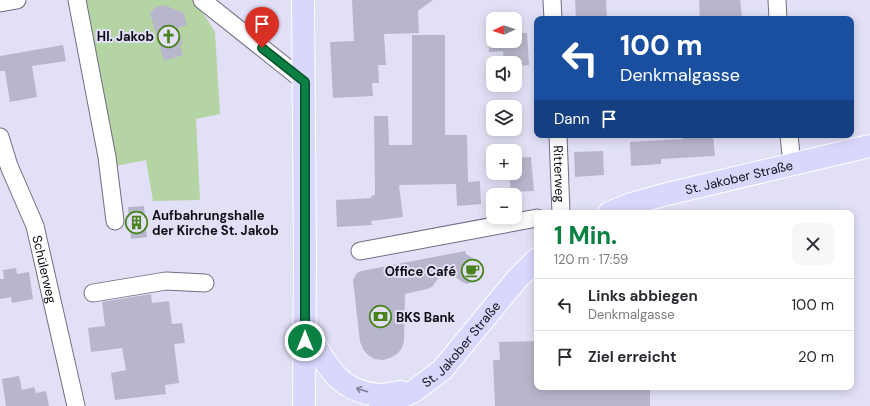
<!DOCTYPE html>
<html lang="de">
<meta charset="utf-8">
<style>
:root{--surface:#fff;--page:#f7f7f7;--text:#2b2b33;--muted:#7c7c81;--line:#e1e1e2;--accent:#0b8043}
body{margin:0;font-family:"DM Sans",sans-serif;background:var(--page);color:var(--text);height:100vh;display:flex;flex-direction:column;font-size:15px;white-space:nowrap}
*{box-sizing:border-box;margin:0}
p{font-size:13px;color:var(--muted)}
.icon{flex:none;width:22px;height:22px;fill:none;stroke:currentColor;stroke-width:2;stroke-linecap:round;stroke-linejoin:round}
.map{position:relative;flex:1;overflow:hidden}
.drawer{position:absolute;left:534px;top:210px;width:320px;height:180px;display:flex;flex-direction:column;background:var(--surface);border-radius:8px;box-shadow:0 2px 10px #0003}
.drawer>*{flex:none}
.hud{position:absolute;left:534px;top:16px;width:320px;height:122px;border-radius:8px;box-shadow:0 2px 10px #0003;background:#1a4fa0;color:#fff;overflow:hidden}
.needle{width:26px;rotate:266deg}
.fabs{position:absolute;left:486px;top:12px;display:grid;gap:8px}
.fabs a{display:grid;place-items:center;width:36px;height:36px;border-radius:8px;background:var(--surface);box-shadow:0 2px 10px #0003;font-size:20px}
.pin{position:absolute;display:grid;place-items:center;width:34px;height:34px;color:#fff;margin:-41px -17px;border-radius:50% 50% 50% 0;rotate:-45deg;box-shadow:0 0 4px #0007}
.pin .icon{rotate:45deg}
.me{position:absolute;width:44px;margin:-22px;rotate:0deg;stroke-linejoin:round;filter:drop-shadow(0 0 3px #0008)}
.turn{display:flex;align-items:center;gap:14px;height:84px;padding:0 20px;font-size:18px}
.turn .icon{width:52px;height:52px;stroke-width:2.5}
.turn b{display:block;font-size:28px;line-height:34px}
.then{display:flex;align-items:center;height:38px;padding:0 20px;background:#0003;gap:8px;font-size:15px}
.round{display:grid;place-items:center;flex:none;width:42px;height:42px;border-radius:8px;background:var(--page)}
.headline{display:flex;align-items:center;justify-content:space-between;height:68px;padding:0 20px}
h1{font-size:24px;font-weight:700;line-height:30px;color:var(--accent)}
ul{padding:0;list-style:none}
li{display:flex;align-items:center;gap:12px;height:52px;padding:0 20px;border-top:1px solid var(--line)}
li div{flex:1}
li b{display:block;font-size:15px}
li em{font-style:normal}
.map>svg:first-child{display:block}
.green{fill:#b5d4a4}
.building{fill:#b8b6cc}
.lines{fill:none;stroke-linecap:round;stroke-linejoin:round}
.minor-casing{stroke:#706f82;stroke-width:19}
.major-casing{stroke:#fff;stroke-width:24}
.minor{stroke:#fff;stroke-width:17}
.major{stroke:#dad7fd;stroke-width:22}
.oneway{stroke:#7f7d95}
.route-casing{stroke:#07532c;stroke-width:10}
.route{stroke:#0b8043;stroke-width:7}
.labels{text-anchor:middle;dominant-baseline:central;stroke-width:4;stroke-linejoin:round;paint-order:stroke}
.poi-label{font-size:13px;font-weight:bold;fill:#0f0e16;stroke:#e1e0f6;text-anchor:end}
.street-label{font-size:13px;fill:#0f0e16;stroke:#e1e0f6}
</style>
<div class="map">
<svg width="870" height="406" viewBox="0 0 870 406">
<rect width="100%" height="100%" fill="#e1e0f6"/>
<path class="green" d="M 86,0 L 195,0 L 215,32 L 220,114 L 196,119 L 200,200 L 153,201 L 146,160 L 116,166 Z"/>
<path class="building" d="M 352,0 L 433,0 L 418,11 L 419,33 L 384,34 L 386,65 L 378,65 L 379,83 L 372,83 L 373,96 L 333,98 L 330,42 L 354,41 Z
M 575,0 L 606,0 L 607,18 L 576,19 Z
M 699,0 L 740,0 L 742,16 L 700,19 Z
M 164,5 L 184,13 L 187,25 L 178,28 L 183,44 L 180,45 L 183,55 L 164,61 L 150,13 L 156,7 Z
M 515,33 L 527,33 L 529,65 L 515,66 L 515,63 L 504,63 L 503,51 L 489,52 L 488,35 L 493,35 L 493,41 L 515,41 Z
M 412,35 L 445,35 L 445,135 L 467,135 L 468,182 L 480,181 L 481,204 L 457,206 L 456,184 L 399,185 L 403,217 L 371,221 L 372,225 L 337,227 L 336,200 L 372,198 L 371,196 L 375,195 L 374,116 L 388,116 L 389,145 L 412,145 Z
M 63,45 L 66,61 L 32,66 L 37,97 L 10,102 L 5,71 L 0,71 L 0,56 Z
M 713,135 L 715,156 L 661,159 L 661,164 L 631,166 L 630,142 L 683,139 L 682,136 Z
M 603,151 L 604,175 L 575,177 L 574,152 Z
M 531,157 L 534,191 L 511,192 L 509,173 L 515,173 L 515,158 Z
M 144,206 L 147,237 L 131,239 L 128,207 Z
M 465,251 L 466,254 L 476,260 L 479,263 L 481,268 L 481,273 L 476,281 L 467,284 L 462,282 L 452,274 L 439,277 L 432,287 L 427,289 L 405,294 L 404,340 L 402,348 L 397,354 L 390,358 L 383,360 L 374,359 L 368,355 L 363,349 L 360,342 L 353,280 L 357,273 L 361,271 Z
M 16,268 L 17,274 L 29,272 L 33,299 L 12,303 L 11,297 L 0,299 L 0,279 L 4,279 L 3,270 Z
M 151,294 L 152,303 L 169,301 L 172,324 L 182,323 L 185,343 L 174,344 L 179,383 L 165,385 L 166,394 L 115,400 L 111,373 L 126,370 L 122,348 L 91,352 L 88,328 L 105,326 L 102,302 Z
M 537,341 L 537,387 L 650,387 L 650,406 L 495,406 L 493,360 L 500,360 L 499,342 Z
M 19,376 L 22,390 L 34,387 L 36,393 L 46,391 L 49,406 L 6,406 L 2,379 Z"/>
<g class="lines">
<defs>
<g id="minor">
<path d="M 77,0 L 107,157 L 115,221"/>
<path d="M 202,0 L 305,82"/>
<path d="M 552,0 L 553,19"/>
<path d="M 777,0 L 778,19"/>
<path d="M 0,3 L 17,0"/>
<path id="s1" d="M 558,135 L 561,213"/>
<path d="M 789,135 L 792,164"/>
<path id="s2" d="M 0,137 L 9,166 L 35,226 L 76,406"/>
<path d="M 360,251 L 537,218"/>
<path d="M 93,293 L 166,281 L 205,283"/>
</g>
<g id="major">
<path d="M 303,0 L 305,258 L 304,406"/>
<path id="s3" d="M 609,213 L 631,204 L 667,194 L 870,146"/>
<path d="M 305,327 C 324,360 336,392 379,395 C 386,395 394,393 401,392"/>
<path id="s4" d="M 380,406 L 387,404 L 414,391 L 442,370 L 517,279 L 537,259"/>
</g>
</defs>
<use href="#minor" class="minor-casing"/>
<use href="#major" class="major-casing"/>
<use href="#minor" class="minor"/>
<use href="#major" class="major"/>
</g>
<defs><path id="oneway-shaft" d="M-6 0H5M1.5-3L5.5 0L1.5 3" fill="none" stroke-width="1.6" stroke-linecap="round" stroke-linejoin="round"/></defs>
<use class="oneway" href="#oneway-shaft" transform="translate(362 390) rotate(-162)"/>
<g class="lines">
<defs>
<path id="route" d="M 262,48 L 305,82 L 305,341"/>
</defs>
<use href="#route" class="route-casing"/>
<use href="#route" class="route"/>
</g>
<defs>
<symbol id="church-ring" viewBox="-11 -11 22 22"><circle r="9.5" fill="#e1e0f6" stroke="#4a821b" stroke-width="1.5"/><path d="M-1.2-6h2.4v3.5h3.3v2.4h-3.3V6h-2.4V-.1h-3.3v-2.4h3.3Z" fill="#4a821b"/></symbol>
<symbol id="building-ring" viewBox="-11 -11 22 22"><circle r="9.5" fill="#e1e0f6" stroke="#4a821b" stroke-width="1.5"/><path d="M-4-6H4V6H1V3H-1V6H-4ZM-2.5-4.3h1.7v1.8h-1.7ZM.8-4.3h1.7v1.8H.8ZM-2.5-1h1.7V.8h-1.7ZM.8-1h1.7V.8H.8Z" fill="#4a821b"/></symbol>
<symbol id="cafe-ring" viewBox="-11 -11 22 22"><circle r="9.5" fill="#e1e0f6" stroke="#4a821b" stroke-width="1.5"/><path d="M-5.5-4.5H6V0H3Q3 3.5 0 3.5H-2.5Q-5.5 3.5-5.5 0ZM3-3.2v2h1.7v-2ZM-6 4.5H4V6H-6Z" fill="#4a821b"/></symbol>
<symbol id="bank-ring" viewBox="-11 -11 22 22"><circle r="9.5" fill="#e1e0f6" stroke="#4a821b" stroke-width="1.5"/><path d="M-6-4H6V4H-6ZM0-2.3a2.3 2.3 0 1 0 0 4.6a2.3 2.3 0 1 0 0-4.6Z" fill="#4a821b"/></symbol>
</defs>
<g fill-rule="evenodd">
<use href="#church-ring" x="156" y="24" width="25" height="25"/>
<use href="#building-ring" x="124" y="210" width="25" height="25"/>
<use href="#cafe-ring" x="460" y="258" width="25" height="25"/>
<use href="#bank-ring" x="368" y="304" width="25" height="25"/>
</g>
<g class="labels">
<g class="poi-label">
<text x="154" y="36">Hl. Jakob</text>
<text x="152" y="215" text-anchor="start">Aufbahrungshalle<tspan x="152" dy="15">der Kirche St. Jakob</tspan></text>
<text x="456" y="271">Office Café</text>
<text x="396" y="317" text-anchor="start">BKS Bank</text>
</g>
<g class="street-label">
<text stroke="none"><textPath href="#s1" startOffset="39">Ritterweg</textPath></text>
<text stroke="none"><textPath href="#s3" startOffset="135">St. Jakober Straße</textPath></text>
<text stroke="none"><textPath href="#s2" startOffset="140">Schülerweg</textPath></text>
<text stroke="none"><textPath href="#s4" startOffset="104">St. Jakober Straße</textPath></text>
</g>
</g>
</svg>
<div class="fabs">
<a><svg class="needle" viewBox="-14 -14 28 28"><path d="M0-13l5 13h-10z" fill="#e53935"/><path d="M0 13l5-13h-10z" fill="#7c7c81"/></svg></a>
<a><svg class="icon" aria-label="sound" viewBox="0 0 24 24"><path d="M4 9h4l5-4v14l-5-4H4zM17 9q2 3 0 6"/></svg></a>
<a><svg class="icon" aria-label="layers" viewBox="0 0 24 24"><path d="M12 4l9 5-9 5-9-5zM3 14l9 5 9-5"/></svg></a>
<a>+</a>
<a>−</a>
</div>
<div class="pin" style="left:262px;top:48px;background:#d93025"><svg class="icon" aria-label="arrive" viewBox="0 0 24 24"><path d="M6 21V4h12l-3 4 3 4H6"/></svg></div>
<svg class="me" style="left:305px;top:341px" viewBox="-20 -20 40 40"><circle r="17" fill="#0b8043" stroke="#fff" stroke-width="3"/><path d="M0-11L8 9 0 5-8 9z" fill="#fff"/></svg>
<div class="hud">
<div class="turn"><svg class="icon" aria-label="left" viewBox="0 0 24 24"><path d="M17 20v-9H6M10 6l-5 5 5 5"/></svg><div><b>100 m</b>Denkmalgasse</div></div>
<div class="then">Dann<svg class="icon" aria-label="arrive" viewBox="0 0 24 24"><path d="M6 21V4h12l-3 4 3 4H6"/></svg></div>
</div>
<section class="drawer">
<div class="headline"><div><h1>1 Min.</h1><p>120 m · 17:59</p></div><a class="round"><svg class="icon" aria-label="close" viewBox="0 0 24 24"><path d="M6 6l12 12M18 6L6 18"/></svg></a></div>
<ul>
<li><svg class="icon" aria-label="left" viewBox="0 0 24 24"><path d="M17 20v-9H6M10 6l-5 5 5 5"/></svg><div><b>Links abbiegen</b><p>Denkmalgasse</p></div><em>100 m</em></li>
<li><svg class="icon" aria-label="arrive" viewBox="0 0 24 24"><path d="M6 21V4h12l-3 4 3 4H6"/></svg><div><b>Ziel erreicht</b></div><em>20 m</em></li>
</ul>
</section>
</div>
